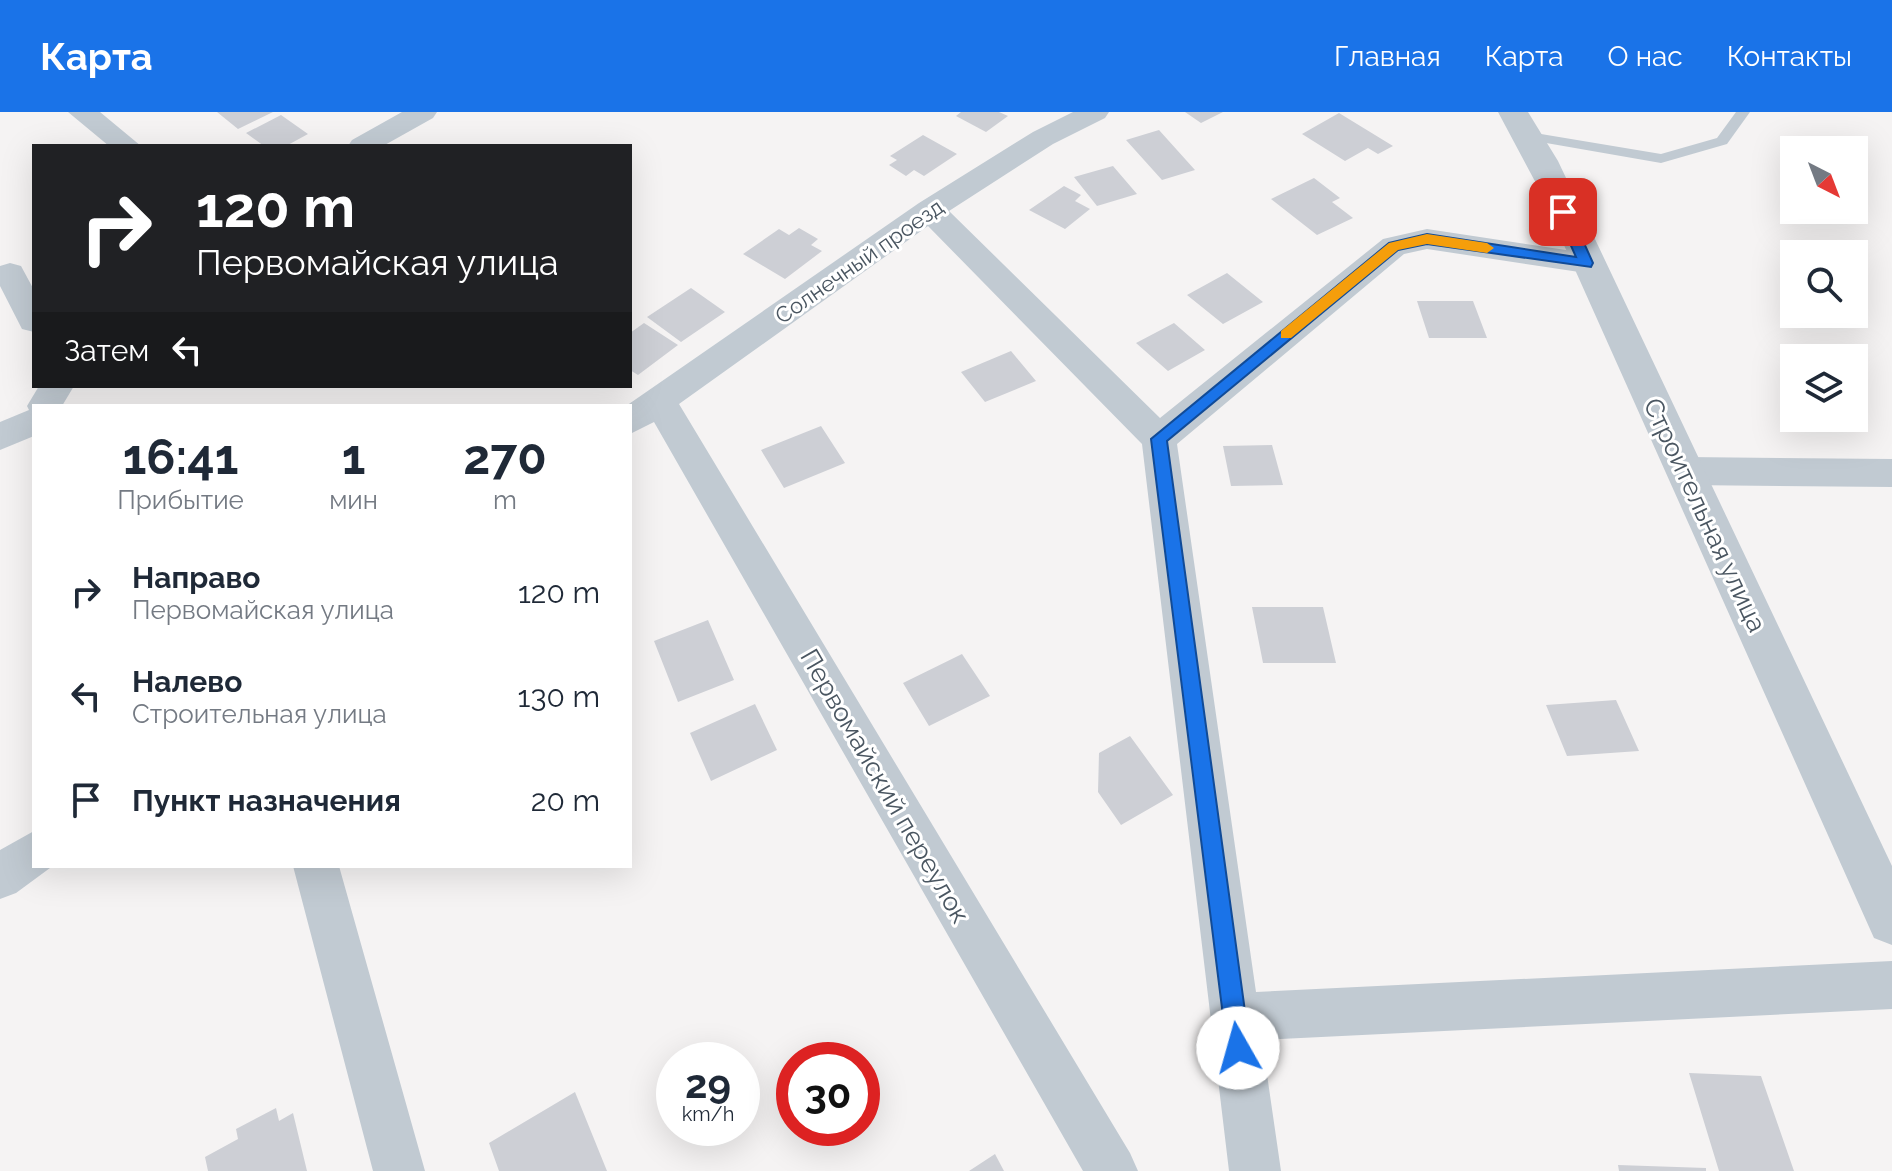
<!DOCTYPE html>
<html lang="ru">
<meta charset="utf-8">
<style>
:root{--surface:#fff;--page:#f2f2f3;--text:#1f2937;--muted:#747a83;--accent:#1a73e8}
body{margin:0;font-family:Raleway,sans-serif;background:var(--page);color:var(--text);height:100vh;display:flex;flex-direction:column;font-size:30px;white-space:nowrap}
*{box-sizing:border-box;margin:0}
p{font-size:26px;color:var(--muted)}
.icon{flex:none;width:44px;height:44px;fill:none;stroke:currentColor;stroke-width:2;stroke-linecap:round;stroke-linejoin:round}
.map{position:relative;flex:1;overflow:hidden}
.side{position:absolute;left:32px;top:292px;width:600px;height:464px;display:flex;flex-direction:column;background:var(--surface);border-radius:0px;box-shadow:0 8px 32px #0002}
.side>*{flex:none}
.top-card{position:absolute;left:32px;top:32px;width:600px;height:244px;border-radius:0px;box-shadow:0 8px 32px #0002;background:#202124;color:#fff;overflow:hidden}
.needle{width:52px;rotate:138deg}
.tools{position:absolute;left:1780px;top:24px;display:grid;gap:16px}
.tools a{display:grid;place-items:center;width:88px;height:88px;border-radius:0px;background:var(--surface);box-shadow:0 8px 32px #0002;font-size:40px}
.speed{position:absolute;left:656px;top:930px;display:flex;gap:16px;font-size:40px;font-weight:700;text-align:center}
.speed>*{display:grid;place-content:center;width:104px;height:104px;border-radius:50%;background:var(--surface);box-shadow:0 8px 32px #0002;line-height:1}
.speed small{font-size:20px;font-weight:400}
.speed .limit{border:12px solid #d22;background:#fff;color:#111}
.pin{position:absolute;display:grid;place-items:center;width:68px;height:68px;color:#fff;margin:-34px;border-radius:16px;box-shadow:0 4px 12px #0006}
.me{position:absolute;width:88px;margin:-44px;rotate:353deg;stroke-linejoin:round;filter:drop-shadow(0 0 6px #0008)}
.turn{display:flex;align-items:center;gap:28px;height:168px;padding:0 32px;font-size:36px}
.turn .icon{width:104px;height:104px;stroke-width:2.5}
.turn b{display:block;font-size:56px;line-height:68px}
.then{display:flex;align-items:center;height:76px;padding:0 32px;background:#0003;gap:16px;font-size:30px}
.eta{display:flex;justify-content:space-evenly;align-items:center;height:136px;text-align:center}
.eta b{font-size:48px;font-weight:700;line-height:56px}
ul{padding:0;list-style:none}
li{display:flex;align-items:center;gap:24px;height:104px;padding:0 32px}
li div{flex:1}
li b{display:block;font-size:30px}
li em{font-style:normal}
header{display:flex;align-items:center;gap:48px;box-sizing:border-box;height:112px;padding:0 40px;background:var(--accent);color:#fff}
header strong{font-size:38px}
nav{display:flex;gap:44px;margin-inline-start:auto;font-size:28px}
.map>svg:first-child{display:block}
.building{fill:#cdcfd5}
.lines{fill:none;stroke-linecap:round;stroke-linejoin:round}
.service{fill:#c1cad2;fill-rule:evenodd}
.minor{fill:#c1cad2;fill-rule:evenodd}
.tertiary{fill:#c1cad2;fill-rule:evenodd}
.route{fill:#1a73e8;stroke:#114b97;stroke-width:2}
.slow{fill:#f59e0b}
.labels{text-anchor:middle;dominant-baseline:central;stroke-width:6;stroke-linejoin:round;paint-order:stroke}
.far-street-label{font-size:22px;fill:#4a5661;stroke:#fff}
.street-label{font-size:26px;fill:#4a5661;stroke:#fff}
</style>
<header>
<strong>Карта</strong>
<nav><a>Главная</a><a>Карта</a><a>О нас</a><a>Контакты</a></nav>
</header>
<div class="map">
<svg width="1892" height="1059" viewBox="0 0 1892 1059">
<rect width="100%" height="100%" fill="#f5f3f3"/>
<path class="building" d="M 217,0 L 273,0 L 238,17 Z
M 961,0 L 999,0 L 1008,4 L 986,20 L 956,4 Z
M 1185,0 L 1223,0 L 1201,11 Z
M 1339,1 L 1393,34 L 1378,42 L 1368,36 L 1345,49 L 1302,22 Z
M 281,3 L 308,22 L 286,34 L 264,34 L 246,21 Z
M 1159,18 L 1195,58 L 1162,68 L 1126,28 Z
M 923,23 L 957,42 L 924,64 L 914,58 L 906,64 L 889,53 L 897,48 L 890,44 Z
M 1113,54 L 1137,82 L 1097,94 L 1074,65 Z
M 1314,66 L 1340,86 L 1332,90 L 1353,106 L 1317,123 L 1271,87 Z
M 1064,74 L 1081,83 L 1075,89 L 1090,97 L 1065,117 L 1029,98 Z
M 799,116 L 818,127 L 811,133 L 822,139 L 785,167 L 743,142 L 779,117 L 789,123 Z
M 1227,161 L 1263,190 L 1223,212 L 1187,183 Z
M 691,176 L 725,200 L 681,230 L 647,205 Z
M 1417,189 L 1473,189 L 1487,226 L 1429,226 Z
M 644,211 L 678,233 L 638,263 L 630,258 L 630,221 Z
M 1174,211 L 1205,238 L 1168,259 L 1136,231 Z
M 1011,239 L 1036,269 L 985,290 L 961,260 Z
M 821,314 L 845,351 L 784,376 L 761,338 Z
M 1272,333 L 1283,373 L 1231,374 L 1223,334 Z
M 1252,495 L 1323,495 L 1336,551 L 1263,551 Z
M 708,508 L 734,568 L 678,590 L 654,529 Z
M 962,542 L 990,584 L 929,614 L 903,571 Z
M 1616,588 L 1639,639 L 1567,644 L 1546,593 Z
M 755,592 L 777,638 L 711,669 L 690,621 Z
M 1130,624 L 1173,683 L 1121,713 L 1098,680 L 1099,641 Z
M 1689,961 L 1761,964 L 1794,1059 L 1719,1059 Z
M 575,980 L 607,1059 L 499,1059 L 489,1031 Z
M 276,996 L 279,1009 L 293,1001 L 307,1059 L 208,1059 L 205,1045 L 238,1027 L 236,1017 Z
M 995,1042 L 1004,1059 L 969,1059 Z
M 1618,1053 L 1706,1056 L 1706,1059 L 1619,1059 Z"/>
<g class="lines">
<path class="service" d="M 1736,0 L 1750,0 L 1727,32 L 1661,51 L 1529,28 L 1522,24 L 1529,20 L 1661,42 L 1717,26 Z"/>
<path class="minor" d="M 68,0 L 100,0 L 141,34 L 109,34 Z
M 402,0 L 437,0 L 433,6 L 383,34 L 348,34 L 352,28 Z
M 1073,0 L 1109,0 L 1105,6 L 1053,32 L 949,99 L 1160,306 L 1383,127 L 1427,117 L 1586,141 L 1597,144 L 1602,151 L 1597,158 L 1586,161 L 1427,137 L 1404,142 L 1177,332 L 1256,880 L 1892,849 L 1892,897 L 1262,928 L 1281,1059 L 1229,1059 L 1142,332 L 928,114 L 679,292 L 1130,1041 L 1138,1059 L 1083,1059 L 654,310 L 630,322 L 630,294 L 626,294 L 919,91 L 1033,20 Z
M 10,151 L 21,154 L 34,178 L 34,220 L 22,217 L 0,174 L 0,154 Z
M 39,274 L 74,274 L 62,294 L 34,294 L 34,324 L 0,338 L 0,310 L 29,298 L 27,294 Z
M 1686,345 L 1892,347 L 1892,375 L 1686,373 L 1673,369 L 1668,359 L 1673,349 Z
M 34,719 L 34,754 L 51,754 L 50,756 L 16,781 L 0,787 L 0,738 Z
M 293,754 L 339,754 L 425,1059 L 373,1059 Z"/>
<path class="tertiary" d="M 1498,0 L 1528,0 L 1558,49 L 1892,754 L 1892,833 L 1874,826 L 1538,75 Z"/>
</g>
<path class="route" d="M 1563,96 L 1570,100 L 1593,151 L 1591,155 L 1427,132 L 1398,138 L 1167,329 L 1250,936 L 1246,944 L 1238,947 L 1230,944 L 1227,936 L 1151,327 L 1389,131 L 1427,122 L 1576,145 L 1556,100 Z"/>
<path class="slow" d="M 1427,122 L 1487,131 L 1494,136 L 1487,141 L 1427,132 L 1398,138 L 1291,226 L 1281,226 L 1281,219 L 1389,131 Z"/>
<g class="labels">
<g class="far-street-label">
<text transform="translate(859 149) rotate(-35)">Солнечный проезд</text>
</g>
<g class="street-label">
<text transform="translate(1705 403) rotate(65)">Строительная улица</text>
<text transform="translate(885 674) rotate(60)">Первомайский переулок</text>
</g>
</g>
</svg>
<div class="tools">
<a><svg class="needle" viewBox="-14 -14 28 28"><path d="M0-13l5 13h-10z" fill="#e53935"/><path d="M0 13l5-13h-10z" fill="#747a83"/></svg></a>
<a><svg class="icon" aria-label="search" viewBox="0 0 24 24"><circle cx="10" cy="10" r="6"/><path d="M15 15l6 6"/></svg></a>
<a><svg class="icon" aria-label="layers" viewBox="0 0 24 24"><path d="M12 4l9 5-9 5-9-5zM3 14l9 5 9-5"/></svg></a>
</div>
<div class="speed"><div>29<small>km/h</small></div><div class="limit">30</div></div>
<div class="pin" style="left:1563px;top:100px;background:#d93025"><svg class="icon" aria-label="arrive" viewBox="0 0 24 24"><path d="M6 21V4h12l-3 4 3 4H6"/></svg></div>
<svg class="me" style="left:1238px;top:936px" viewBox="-20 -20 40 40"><circle r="19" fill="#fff"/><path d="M0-13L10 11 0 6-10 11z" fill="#1a73e8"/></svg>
<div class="top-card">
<div class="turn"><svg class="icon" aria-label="right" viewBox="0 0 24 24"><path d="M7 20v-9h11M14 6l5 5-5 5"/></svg><div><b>120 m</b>Первомайская улица</div></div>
<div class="then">Затем<svg class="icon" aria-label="left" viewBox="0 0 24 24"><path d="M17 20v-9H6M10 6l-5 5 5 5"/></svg></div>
</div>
<section class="side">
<div class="eta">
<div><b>16:41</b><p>Прибытие</p></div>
<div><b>1</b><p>мин</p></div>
<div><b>270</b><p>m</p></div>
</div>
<ul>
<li><svg class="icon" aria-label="right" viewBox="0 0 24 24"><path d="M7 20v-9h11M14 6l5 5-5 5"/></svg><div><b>Направо</b><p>Первомайская улица</p></div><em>120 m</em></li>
<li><svg class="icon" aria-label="left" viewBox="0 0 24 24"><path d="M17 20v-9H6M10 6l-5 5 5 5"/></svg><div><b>Налево</b><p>Строительная улица</p></div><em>130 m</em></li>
<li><svg class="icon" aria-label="arrive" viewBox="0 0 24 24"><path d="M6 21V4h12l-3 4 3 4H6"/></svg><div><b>Пункт назначения</b></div><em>20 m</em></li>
</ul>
</section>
</div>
